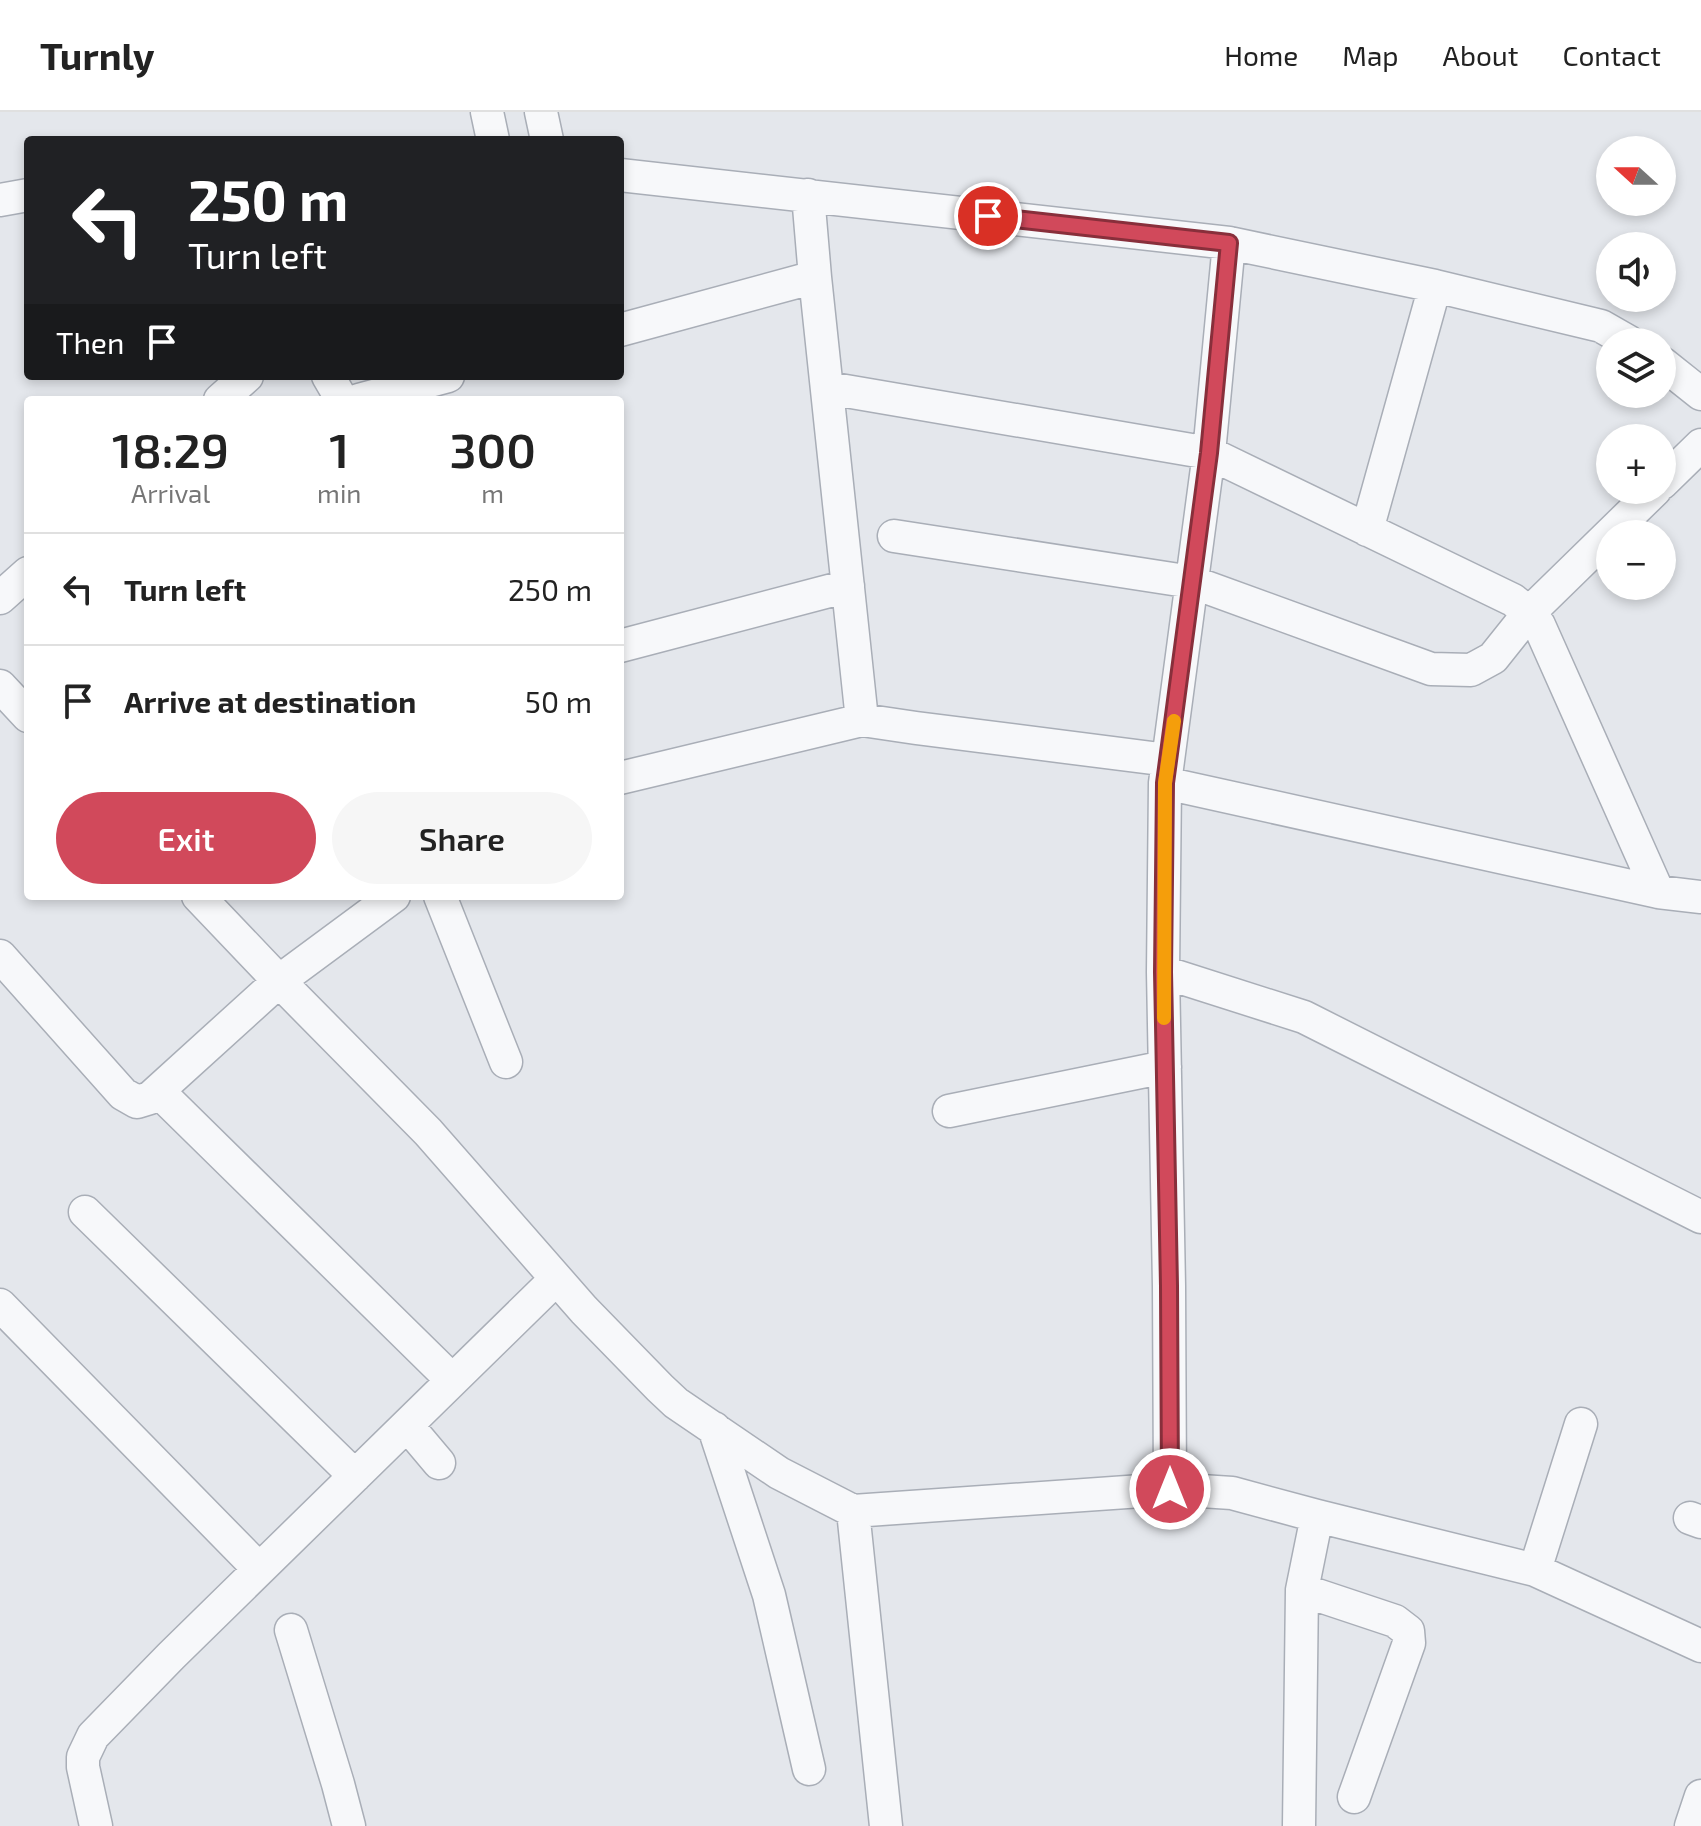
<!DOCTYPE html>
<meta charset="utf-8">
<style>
:root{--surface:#fff;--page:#f6f6f6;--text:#222;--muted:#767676;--line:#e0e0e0;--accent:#d1495b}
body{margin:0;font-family:"Exo 2",sans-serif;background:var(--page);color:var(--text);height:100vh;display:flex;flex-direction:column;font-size:30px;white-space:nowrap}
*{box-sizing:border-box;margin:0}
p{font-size:26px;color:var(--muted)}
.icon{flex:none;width:44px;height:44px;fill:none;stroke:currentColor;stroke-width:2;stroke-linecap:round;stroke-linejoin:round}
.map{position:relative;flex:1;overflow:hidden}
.drawer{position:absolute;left:24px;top:284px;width:600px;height:504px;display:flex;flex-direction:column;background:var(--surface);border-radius:8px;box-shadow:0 4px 12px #0003}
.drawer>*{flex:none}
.top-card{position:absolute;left:24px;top:24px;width:600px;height:244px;border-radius:8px;box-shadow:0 4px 12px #0003;background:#202124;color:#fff;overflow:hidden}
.needle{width:52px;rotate:291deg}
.tools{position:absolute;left:1596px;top:24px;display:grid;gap:16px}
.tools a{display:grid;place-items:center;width:80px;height:80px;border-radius:50%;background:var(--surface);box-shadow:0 4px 12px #0003;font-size:40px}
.pin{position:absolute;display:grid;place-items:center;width:68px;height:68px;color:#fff;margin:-34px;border:4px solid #fff;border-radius:50%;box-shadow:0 2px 8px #0007}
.me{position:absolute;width:88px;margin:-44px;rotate:0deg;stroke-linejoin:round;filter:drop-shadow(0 0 6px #0008)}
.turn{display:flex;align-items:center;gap:28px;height:168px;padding:0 32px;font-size:36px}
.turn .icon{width:104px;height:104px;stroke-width:2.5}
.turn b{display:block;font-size:56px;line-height:68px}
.then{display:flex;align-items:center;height:76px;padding:0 32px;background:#0003;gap:16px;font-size:30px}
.eta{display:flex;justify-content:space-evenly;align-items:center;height:136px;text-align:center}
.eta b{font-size:48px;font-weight:600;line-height:56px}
.cta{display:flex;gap:16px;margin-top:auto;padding:16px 32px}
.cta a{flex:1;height:92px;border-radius:48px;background:var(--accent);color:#fff;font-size:32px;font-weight:600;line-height:92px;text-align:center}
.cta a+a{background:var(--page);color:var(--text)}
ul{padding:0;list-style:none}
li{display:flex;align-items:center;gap:24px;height:112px;padding:0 32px;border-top:2px solid var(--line)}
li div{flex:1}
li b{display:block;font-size:30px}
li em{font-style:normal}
header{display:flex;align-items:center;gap:48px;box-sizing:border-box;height:112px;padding:0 40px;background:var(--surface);border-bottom:2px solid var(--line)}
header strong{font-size:38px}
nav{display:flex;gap:44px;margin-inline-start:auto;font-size:28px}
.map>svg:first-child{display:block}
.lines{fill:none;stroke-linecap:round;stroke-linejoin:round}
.minor-casing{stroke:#a9aeb7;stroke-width:35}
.minor{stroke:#f7f8fa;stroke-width:32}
.route-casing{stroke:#882f3b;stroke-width:20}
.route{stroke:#d1495b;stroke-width:14}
.slow{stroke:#f59e0b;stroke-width:14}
</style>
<header>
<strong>Turnly</strong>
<nav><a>Home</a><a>Map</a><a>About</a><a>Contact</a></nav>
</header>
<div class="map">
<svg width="1701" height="1714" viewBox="0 0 1701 1714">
<rect width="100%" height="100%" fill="#e4e7ec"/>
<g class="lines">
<defs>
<path id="minor" d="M 487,0 L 493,28
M 541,0 L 547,28
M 620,63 L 1229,131 L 1435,174 L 1601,214 L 1629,230
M 808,83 L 815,165 L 862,608
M 0,88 L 28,83
M 620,218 L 815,165
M 1662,251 L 1701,282
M 328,264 L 342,288
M 828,276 L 1209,341 L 1513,488 L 1529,501 L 1539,513 L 1658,780
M 220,288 L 247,264
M 359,288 L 448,264
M 1662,371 L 1701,333
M 1367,418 L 1435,174
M 894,424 L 1192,470 L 1431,557 L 1471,558 L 1493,546 L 1529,501 L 1655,378
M 0,486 L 28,461
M 620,534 L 848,474
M 0,574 L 28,604
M 620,666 L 862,608 L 916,616 L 1168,648
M 1165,671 L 1658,780 L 1701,785
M 198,784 L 279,869 L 428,1020 L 584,1198 L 660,1276 L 676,1291 L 779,1361 L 853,1399 L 1170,1377 L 1232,1381 L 1317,1404 L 1535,1458 L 1701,1534
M 440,784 L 506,950
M 0,844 L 123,982 L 137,990 L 150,986 L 279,869 L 394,784
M 1163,860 L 1304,905 L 1701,1105
M 158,979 L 452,1268
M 949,999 L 1165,955
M 85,1100 L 355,1364
M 0,1193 L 259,1457
M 407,1313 L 439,1351
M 714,1316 L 769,1483 L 809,1657
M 1170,1377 L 1169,1174 L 1163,860 L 1165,671 L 1209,341 L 1229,131
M 853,1399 L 886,1714
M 1690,1406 L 1701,1410
M 1535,1458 L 1581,1312
M 1302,1478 L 1395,1509 L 1408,1519 L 1409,1531 L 1354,1685
M 291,1518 L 338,1672 L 349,1714
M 96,1714 L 83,1655 L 83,1645 L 93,1624 L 171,1544 L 556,1167
M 1299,1714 L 1302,1478 L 1317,1404
M 1691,1714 L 1701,1684"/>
</defs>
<use href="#minor" class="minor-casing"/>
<use href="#minor" class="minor"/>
</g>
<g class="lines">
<defs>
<path id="route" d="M 988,104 L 1229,131 L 1209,341 L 1165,671 L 1163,860 L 1169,1174 L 1170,1377"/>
</defs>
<use href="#route" class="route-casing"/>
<use href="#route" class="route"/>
<path class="slow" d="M 1164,906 L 1165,671 L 1174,609"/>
</g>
</svg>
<div class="tools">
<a><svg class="needle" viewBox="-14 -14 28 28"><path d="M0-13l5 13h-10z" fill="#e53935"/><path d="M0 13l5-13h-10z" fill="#767676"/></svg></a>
<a><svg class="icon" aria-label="sound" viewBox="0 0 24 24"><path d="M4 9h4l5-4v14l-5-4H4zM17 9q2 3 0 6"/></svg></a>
<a><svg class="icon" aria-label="layers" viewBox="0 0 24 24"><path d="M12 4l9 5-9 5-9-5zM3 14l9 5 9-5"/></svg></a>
<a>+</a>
<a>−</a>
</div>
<div class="pin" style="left:988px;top:104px;background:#d93025"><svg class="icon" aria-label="arrive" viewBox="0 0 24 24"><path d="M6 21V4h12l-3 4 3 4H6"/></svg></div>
<svg class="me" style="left:1170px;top:1377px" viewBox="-20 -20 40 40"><circle r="17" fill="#d1495b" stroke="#fff" stroke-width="3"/><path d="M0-11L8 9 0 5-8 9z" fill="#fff"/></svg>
<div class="top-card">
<div class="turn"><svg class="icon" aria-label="left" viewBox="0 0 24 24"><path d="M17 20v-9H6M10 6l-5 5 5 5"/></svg><div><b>250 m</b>Turn left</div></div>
<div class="then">Then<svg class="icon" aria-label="arrive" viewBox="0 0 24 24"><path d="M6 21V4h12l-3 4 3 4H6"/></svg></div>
</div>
<section class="drawer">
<div class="eta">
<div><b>18:29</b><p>Arrival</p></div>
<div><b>1</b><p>min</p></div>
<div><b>300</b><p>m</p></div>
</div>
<ul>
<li><svg class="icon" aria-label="left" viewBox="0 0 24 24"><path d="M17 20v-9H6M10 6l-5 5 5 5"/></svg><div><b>Turn left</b></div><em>250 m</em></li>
<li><svg class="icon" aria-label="arrive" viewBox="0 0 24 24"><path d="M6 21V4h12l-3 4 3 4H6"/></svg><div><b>Arrive at destination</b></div><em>50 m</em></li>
</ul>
<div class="cta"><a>Exit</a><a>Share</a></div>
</section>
</div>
